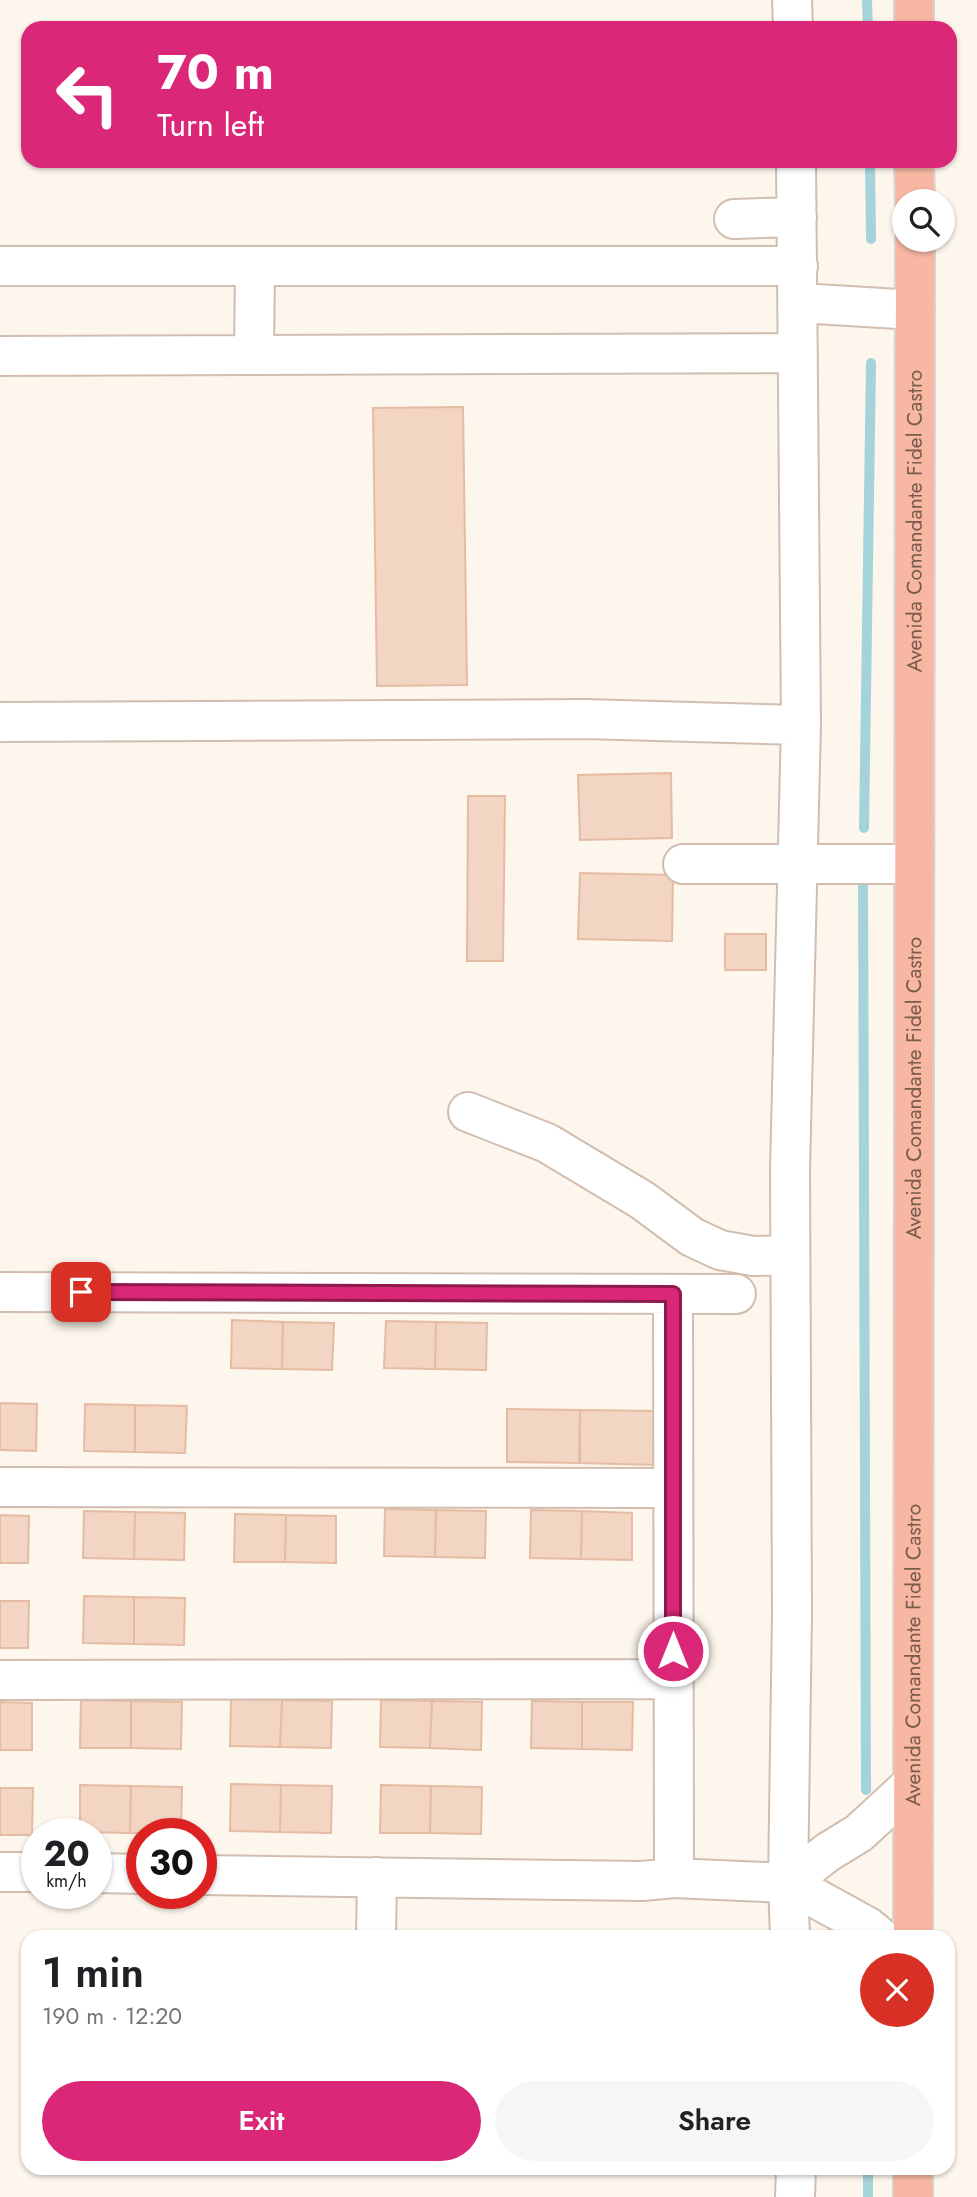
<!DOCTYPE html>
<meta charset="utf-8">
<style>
:root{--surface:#fff;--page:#f6f6f6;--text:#202124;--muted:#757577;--accent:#db2777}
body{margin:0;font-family:Jost,sans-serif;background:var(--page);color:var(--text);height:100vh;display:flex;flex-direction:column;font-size:26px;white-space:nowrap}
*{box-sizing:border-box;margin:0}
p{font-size:23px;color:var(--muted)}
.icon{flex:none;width:38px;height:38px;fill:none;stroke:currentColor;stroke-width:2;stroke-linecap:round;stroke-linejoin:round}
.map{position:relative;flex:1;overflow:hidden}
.panel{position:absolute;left:21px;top:1930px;width:934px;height:245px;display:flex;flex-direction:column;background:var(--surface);border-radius:21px;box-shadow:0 2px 5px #0004}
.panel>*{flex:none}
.guide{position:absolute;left:21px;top:21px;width:936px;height:147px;border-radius:21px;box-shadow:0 2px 5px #0004;background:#db2777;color:#fff;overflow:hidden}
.controls{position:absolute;left:892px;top:189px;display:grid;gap:14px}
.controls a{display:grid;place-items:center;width:63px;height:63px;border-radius:50%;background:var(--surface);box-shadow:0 2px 5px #0004;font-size:35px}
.speed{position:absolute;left:21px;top:1818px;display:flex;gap:14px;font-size:35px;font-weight:700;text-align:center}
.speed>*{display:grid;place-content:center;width:91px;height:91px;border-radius:50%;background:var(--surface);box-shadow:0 2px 5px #0004;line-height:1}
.speed small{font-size:18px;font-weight:400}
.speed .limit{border:10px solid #d22;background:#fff;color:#111}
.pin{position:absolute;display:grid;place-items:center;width:60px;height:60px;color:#fff;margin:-30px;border-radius:14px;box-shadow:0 4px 10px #0006}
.me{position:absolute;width:77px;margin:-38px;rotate:0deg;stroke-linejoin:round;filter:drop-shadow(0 0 5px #0008)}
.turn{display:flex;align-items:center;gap:24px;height:147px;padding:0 21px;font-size:32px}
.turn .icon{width:91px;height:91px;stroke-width:2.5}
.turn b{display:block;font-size:49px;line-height:60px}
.round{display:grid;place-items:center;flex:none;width:74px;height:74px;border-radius:37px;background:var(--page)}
.headline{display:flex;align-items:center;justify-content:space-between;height:119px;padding:0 21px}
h1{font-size:42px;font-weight:600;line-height:52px}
.cta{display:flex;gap:14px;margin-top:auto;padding:14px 21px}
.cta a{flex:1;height:80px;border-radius:42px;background:var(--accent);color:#fff;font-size:28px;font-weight:600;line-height:80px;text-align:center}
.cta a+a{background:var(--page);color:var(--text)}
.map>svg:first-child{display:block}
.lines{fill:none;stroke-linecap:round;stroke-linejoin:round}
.stream{stroke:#a5d3da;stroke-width:10}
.building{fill:#f3d5c3;stroke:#e6bba3;stroke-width:2}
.minor-casing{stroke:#d1beb0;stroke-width:42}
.highway-casing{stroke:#dad1cd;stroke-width:42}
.minor{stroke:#fff;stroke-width:38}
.highway{stroke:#f7b7a3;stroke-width:38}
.route-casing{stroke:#8e194d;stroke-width:18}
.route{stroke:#db2777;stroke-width:12}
.labels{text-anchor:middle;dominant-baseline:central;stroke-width:7;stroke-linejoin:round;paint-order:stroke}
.street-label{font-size:21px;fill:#7a5c4d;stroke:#fffaf3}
</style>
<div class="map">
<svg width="977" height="2197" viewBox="0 0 977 2197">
<rect width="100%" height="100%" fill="#fdf6ec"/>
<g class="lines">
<path class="stream" d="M 867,0 L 868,28
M 870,161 L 871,239
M 864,828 L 871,363
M 863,873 L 866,1790
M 868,2168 L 868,2197"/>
</g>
<path class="building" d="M 463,407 L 467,685 L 377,686 L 373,408 Z
M 671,773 L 672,838 L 580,840 L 578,775 Z
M 468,796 L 505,796 L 503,961 L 467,961 Z
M 580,873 L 673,875 L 672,941 L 578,939 Z
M 725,934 L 766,934 L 766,970 L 725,970 Z
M 232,1320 L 283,1322 L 282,1369 L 231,1368 Z
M 386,1321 L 436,1322 L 435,1369 L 384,1368 Z
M 283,1322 L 334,1323 L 332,1370 L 282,1369 Z
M 436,1322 L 487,1323 L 486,1370 L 435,1369 Z
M 0,1403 L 37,1404 L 36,1451 L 0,1450 Z
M 85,1404 L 135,1405 L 135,1452 L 84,1451 Z
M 135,1405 L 187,1406 L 185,1453 L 135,1452 Z
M 507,1409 L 580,1410 L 580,1463 L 507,1462 Z
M 580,1410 L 658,1411 L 657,1465 L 579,1463 Z
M 385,1509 L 436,1510 L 435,1557 L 384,1556 Z
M 436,1510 L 486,1511 L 485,1558 L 435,1557 Z
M 531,1510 L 582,1511 L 581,1559 L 530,1558 Z
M 84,1511 L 135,1512 L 134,1559 L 83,1558 Z
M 582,1511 L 632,1513 L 632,1560 L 581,1559 Z
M 135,1512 L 185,1513 L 184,1560 L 134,1559 Z
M 235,1514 L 286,1515 L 285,1562 L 234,1562 Z
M 0,1515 L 29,1516 L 28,1563 L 0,1563 Z
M 286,1515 L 336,1516 L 336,1563 L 285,1562 Z
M 84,1596 L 134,1597 L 134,1644 L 83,1643 Z
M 134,1597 L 185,1598 L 184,1645 L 134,1644 Z
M 0,1601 L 29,1601 L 28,1648 L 0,1648 Z
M 231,1699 L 282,1700 L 280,1747 L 230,1746 Z
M 81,1700 L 131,1701 L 131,1748 L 80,1748 Z
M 282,1700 L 332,1701 L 331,1748 L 280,1747 Z
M 381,1700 L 432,1701 L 430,1748 L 380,1747 Z
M 131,1701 L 182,1702 L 181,1749 L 131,1748 Z
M 432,1701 L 482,1702 L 481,1750 L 430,1748 Z
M 532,1701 L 582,1702 L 582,1749 L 531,1748 Z
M 0,1702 L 32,1703 L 32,1750 L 0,1750 Z
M 582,1702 L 633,1702 L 632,1750 L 582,1749 Z
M 231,1784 L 281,1785 L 280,1832 L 230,1831 Z
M 80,1785 L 131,1786 L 130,1833 L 80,1832 Z
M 281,1785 L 332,1786 L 331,1833 L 280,1832 Z
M 381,1785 L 431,1786 L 430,1833 L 380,1833 Z
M 131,1786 L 182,1787 L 181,1834 L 130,1833 Z
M 431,1786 L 482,1787 L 481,1834 L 430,1833 Z
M 0,1788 L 33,1788 L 32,1835 L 0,1835 Z"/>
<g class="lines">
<defs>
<path id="minor" d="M 792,0 L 793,28
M 734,219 L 797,217
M 0,266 L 798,266
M 799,303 L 915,310
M 254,355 L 255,266
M 0,356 L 798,353
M 0,722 L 584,719 L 801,725
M 683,864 L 913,864
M 468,1112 L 547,1143 L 642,1200 L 692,1237 L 720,1250 L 753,1256 L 790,1255
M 0,1292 L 736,1294
M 673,1294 L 674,1878
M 0,1487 L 673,1488
M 0,1680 L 673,1679
M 0,1872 L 37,1872
M 96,1873 L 142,1874
M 201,1875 L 642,1881 L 674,1878 L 788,1883 L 868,1927 L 880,1937
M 788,1883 L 828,1852 L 859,1833 L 912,1784
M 376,1937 L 377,1877
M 790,1937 L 788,1883 L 792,1613 L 790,1169 L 801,725 L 796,161
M 795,2197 L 796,2168"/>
<g id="highway">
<path d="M 914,0 L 914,28"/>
<path d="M 914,161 L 915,201"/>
<path id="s1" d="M 913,1937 L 915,240"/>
<path d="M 913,2168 L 913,2197"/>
</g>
</defs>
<use href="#minor" class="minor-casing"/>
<use href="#highway" class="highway-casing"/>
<use href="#minor" class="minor"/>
<use href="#highway" class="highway"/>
</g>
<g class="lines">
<defs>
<path id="route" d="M 81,1292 L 673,1294 L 673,1651"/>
</defs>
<use href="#route" class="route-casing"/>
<use href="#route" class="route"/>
</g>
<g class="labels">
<g class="street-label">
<text stroke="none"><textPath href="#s1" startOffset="1416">Avenida Comandante Fidel Castro</textPath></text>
<text stroke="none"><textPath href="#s1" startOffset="849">Avenida Comandante Fidel Castro</textPath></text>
<text stroke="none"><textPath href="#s1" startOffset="282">Avenida Comandante Fidel Castro</textPath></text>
</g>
</g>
</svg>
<div class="controls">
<a><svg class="icon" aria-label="search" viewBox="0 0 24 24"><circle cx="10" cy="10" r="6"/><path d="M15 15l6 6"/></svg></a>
</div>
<div class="speed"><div>20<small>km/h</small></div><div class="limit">30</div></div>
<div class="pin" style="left:81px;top:1292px;background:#d93025"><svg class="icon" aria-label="arrive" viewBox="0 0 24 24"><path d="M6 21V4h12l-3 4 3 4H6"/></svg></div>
<svg class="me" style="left:673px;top:1651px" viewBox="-20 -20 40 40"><circle r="17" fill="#db2777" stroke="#fff" stroke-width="3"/><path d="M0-11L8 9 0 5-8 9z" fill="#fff"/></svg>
<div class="guide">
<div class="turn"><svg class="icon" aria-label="left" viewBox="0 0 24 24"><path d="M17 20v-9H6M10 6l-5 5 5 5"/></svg><div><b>70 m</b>Turn left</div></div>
</div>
<section class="panel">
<div class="headline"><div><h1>1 min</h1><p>190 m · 12:20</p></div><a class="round" style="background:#d93025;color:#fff"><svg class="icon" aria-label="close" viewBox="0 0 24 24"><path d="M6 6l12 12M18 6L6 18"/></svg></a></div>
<div class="cta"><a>Exit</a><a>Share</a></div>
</section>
</div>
